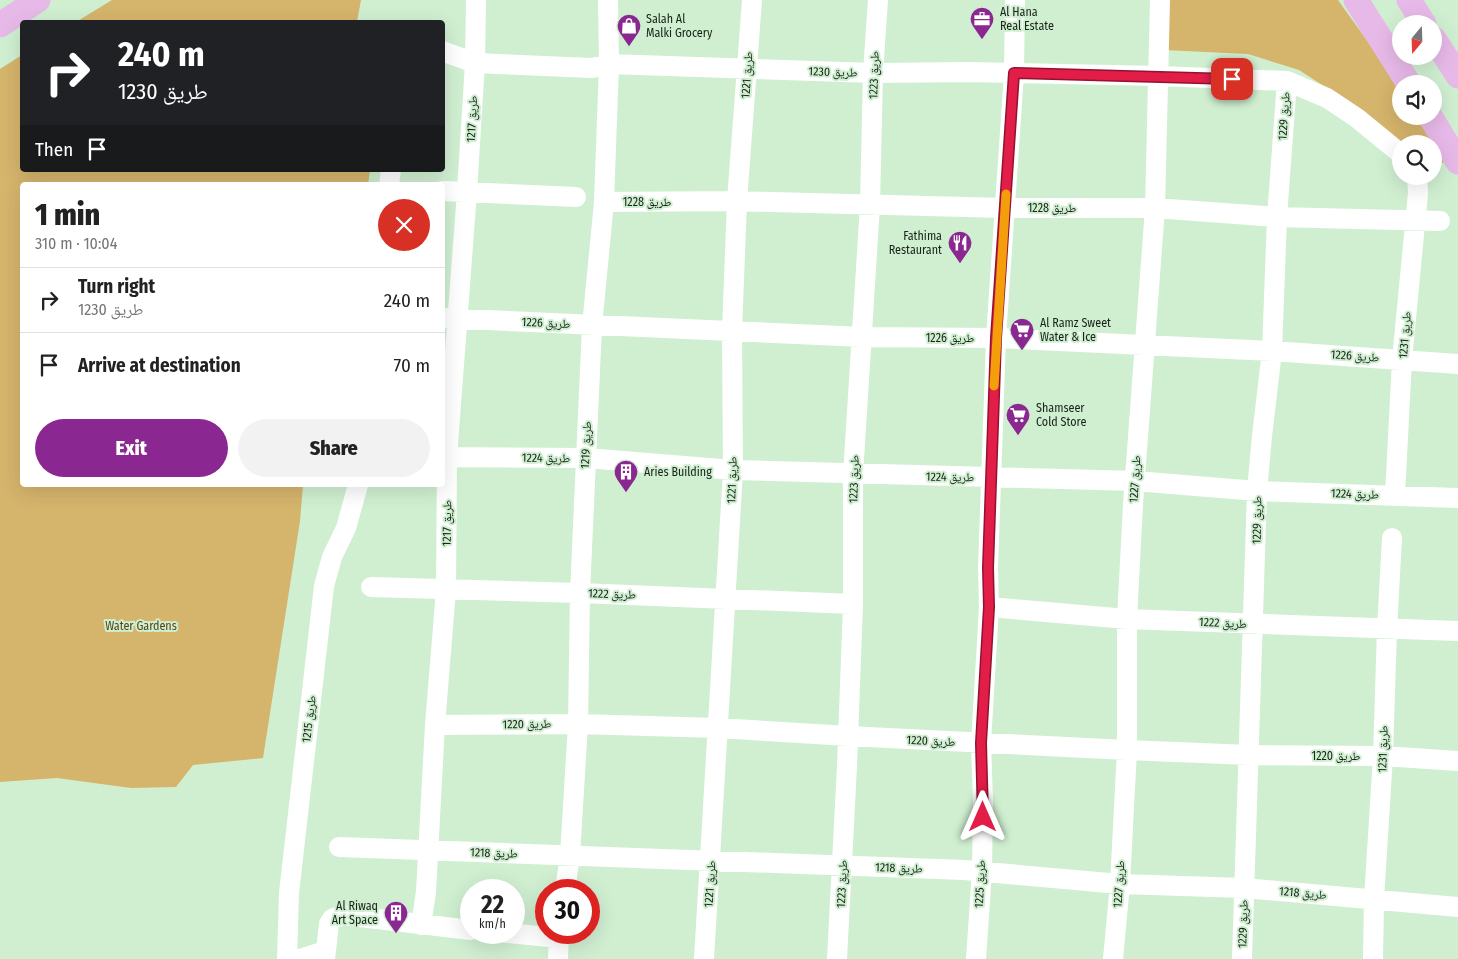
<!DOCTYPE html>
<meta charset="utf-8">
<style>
:root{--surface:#fff;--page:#f2f2f2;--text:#222;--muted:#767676;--line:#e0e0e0;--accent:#8a2790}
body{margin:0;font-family:"Fira Sans Condensed","Noto Naskh Arabic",sans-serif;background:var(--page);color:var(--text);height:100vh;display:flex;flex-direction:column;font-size:19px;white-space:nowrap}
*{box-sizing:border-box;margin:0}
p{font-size:16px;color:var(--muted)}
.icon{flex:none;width:28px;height:28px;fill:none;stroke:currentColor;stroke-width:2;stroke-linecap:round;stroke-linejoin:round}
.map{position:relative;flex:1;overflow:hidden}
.sheet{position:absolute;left:20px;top:182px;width:425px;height:305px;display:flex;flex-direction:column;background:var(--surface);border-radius:5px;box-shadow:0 5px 20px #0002}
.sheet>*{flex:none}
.hud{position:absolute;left:20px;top:20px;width:425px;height:152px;border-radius:5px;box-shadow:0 5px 20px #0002;background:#202124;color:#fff;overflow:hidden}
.needle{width:32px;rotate:199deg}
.controls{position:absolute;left:1392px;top:15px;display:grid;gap:10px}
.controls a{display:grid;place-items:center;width:50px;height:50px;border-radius:50%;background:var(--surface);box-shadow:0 5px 20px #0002;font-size:25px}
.speed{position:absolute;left:460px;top:879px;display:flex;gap:10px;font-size:25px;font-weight:700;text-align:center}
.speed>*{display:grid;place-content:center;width:65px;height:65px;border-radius:50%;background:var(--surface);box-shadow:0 5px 20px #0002;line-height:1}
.speed small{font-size:12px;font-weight:400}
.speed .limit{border:8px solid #d22;background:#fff;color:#111}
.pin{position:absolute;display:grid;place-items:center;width:42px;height:42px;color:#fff;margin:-21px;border-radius:10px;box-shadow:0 2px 8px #0006}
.me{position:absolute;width:55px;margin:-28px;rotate:0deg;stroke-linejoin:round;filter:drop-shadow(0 0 4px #0008)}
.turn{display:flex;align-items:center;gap:18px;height:105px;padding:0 15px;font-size:22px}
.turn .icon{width:65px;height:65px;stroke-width:2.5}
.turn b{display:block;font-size:35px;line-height:42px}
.then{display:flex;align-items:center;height:48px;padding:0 15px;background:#0003;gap:10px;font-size:19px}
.round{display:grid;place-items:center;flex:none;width:52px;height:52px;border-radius:26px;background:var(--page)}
.summary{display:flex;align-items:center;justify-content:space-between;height:85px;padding:0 15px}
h1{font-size:30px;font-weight:800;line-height:38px}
.button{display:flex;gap:10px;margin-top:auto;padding:10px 15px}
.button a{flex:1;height:58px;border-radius:30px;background:var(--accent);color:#fff;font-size:20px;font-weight:800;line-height:58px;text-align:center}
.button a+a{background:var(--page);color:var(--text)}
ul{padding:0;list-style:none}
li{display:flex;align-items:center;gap:15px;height:65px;padding:0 15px;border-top:1px solid var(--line)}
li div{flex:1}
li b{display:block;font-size:19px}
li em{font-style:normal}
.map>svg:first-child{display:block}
.green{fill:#d5b46c}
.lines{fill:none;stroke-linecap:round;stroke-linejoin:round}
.minor{stroke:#fff;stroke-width:20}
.major{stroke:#e7b9e8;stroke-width:25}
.route-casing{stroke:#92132f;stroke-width:12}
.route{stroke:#e11d48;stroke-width:9}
.slow{stroke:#f59e0b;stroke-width:9}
.labels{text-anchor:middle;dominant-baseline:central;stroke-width:4;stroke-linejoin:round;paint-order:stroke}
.poi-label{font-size:12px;fill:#182319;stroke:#d0efd1;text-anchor:start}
.street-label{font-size:12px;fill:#182319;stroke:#d0efd1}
.park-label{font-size:12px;fill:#574418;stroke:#d0efd1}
</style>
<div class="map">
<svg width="1458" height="959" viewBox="0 0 1458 959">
<rect width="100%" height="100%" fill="#d0efd1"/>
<path class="green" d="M 112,0 L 361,0 L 357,22 L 76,22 Z
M 1168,0 L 1338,0 L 1401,88 L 1401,116 L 1419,116 L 1445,162 L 1434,166 L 1434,144 L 1401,144 L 1350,103 L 1299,70 L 1248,54 L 1164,50 Z
M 22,55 L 22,170 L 370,170 L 368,185 L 22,185 L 22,485 L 303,485 L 300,521 L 263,758 L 193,765 L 176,787 L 131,788 L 57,778 L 0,782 L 0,69 Z"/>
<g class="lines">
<path class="minor" d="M 442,51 L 475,63 L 592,68 L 609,64 L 873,73 L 968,72 L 1159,76 L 1287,81 L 1327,98 L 1357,118 L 1401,154
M 389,185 L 391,170
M 442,191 L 576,197
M 604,202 L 737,201 L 1005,208 L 1155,208 L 1277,217 L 1440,221
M 442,318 L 863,337 L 996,338 L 1272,351 L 1458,364
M 442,457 L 586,458 L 733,470 L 1135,481 L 1257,491 L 1458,498
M 1395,495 L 1402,360 L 1418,193 L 1417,176
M 371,587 L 580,593 L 853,604
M 989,607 L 1127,619 L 1458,631
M 435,725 L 578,724 L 718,728 L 848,736 L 1127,750 L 1249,755 L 1383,756 L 1458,761
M 339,847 L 964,870 L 1120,884 L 1244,888 L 1458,907
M 565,890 L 570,856 L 578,724 L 580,593 L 592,326 L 604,202 L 609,64 L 608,0
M 421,925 L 426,892 L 435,725 L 446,590 L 447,457 L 467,192 L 475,63 L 476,0
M 497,932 L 559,938
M 287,959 L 289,893 L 324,586 L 332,557 L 346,528 L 358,485
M 300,959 L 325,951
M 325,959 L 329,924 L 332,919 L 343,915 L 471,930
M 558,959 L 559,932
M 704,959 L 733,470 L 732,332 L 737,201 L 752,0
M 837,959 L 847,766 L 853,604 L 853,475 L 870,205 L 873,73 L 878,0
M 976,959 L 982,871 L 983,800 L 981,743 L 989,607 L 988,568 L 996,338 L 1014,73 L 1015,0
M 1113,959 L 1120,884 L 1127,750 L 1127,619 L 1133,504 L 1155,208 L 1160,0
M 1242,959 L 1257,491 L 1262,436 L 1272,351 L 1277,217 L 1287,81
M 1373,959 L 1374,899 L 1383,756 L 1387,629 L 1392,538"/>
<path class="major" d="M 1356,0 L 1409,84
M 1409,0 L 1424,24
M 0,25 L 38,0
M 1434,39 L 1458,76
M 1430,116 L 1458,162"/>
</g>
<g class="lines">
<defs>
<path id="route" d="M 983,817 L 981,743 L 989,607 L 988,568 L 996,338 L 1014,73 L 1232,79"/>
</defs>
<use href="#route" class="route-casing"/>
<use href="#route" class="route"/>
<path class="slow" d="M 994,386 L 1006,194"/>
</g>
<defs>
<symbol id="office-pin" viewBox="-11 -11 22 30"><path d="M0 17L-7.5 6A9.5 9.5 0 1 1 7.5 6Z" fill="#8a2790" stroke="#d0efd1"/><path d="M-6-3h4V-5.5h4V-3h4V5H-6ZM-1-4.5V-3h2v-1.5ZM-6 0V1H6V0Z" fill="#fff"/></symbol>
<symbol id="shop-pin" viewBox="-11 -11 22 30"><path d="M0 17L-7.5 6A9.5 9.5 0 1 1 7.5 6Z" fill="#8a2790" stroke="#d0efd1"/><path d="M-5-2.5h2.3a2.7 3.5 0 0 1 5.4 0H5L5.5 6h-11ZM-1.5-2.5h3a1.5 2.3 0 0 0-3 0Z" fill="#fff"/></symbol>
<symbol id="restaurant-pin" viewBox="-11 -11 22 30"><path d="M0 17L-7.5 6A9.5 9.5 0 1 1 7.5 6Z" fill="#8a2790" stroke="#d0efd1"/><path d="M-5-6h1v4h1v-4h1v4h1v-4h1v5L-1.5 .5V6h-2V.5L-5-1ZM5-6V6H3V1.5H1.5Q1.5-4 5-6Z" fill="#fff"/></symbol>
<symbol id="supermarket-pin" viewBox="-11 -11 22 30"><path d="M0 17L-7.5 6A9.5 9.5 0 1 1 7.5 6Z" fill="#8a2790" stroke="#d0efd1"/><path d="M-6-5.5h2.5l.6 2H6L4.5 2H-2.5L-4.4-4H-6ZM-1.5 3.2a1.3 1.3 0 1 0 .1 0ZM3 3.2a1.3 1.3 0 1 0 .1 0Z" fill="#fff"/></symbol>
<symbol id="building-pin" viewBox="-11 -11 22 30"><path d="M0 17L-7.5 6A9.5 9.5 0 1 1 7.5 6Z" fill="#8a2790" stroke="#d0efd1"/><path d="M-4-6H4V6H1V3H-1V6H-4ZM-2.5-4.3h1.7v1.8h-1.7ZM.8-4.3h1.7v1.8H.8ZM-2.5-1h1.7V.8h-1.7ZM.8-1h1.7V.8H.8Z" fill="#fff"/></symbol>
</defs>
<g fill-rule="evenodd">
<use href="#office-pin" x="968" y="5" width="28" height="38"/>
<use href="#shop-pin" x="615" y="12" width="28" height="38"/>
<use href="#restaurant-pin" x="946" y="229" width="28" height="38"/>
<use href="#supermarket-pin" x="1008" y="316" width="28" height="38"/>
<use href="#supermarket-pin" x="1004" y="401" width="28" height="38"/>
<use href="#building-pin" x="612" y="458" width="28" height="38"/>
<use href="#building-pin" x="382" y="899" width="28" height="38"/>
</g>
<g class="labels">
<g class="poi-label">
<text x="1000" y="12">Al Hana<tspan x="1000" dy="14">Real Estate</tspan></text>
<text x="646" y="19">Salah Al<tspan x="646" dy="14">Malki Grocery</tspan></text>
<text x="942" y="236" text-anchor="end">Fathima<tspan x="942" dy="14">Restaurant</tspan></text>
<text x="1040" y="323">Al Ramz Sweet<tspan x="1040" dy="14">Water &amp; Ice</tspan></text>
<text x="1036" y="408">Shamseer<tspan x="1036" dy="14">Cold Store</tspan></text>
<text x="644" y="472">Aries Building</text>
<text x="378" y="906" text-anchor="end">Al Riwaq<tspan x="378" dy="14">Art Space</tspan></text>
</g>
<g class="street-label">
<text transform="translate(833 72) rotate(2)">طريق 1230</text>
<text transform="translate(747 75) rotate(-86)">طريق 1221</text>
<text transform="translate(874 75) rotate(-88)">طريق 1223</text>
<text transform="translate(1284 116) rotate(-86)">طريق 1229</text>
<text transform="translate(472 119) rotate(-87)">طريق 1217</text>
<text x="647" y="202">طريق 1228</text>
<text x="1052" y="208">طريق 1228</text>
<text transform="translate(546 323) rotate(3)">طريق 1226</text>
<text transform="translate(1405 335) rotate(-85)">طريق 1231</text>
<text x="950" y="338">طريق 1226</text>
<text transform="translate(1355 356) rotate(4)">طريق 1226</text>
<text transform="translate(586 445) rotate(-87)">طريق 1219</text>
<text transform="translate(546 458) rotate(1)">طريق 1224</text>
<text transform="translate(950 477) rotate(1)">طريق 1224</text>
<text transform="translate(854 479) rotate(-88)">طريق 1223</text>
<text transform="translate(1135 479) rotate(-86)">طريق 1227</text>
<text transform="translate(732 480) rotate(-88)">طريق 1221</text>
<text transform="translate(1355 494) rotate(2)">طريق 1224</text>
<text transform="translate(1257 520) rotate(-89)">طريق 1229</text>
<text transform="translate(447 523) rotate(-89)">طريق 1217</text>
<text transform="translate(612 594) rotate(2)">طريق 1222</text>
<text transform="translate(1223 623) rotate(3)">طريق 1222</text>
<text transform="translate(309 719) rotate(-83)">طريق 1215</text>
<text transform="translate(527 724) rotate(-1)">طريق 1220</text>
<text transform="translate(931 741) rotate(3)">طريق 1220</text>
<text transform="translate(1383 749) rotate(-88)">طريق 1231</text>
<text x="1336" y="756">طريق 1220</text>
<text transform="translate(494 853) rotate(2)">طريق 1218</text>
<text transform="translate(899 868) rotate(2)">طريق 1218</text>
<text transform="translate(710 884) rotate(-86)">طريق 1221</text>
<text transform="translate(842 884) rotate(-87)">طريق 1223</text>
<text transform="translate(980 884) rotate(-87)">طريق 1225</text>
<text transform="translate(1119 884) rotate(-86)">طريق 1227</text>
<text transform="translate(1303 893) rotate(5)">طريق 1218</text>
<text transform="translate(1243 924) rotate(-88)">طريق 1229</text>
</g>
<g class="park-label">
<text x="141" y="626">Water Gardens</text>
</g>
</g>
</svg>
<div class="controls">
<a><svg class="needle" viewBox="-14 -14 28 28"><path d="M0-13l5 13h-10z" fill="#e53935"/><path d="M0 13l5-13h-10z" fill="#767676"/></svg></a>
<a><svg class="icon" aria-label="sound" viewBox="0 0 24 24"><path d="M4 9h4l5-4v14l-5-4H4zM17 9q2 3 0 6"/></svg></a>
<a><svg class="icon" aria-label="search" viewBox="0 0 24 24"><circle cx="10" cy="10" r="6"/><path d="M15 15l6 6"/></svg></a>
</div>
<div class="speed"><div>22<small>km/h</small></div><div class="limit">30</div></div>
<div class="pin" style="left:1232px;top:79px;background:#d93025"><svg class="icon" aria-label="arrive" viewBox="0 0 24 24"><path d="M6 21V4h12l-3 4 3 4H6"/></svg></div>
<svg class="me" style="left:983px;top:817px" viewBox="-20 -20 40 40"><path d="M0-17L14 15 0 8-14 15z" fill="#e11d48" stroke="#fff" stroke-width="4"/></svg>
<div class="hud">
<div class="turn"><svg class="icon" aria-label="right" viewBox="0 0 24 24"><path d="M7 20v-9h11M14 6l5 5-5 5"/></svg><div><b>240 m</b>طريق 1230</div></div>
<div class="then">Then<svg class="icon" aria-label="arrive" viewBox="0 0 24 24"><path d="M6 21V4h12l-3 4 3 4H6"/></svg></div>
</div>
<section class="sheet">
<div class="summary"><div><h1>1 min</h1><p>310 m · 10:04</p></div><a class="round" style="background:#d93025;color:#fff"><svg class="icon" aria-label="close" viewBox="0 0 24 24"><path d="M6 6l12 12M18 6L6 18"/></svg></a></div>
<ul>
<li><svg class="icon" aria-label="right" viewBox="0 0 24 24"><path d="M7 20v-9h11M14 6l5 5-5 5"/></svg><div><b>Turn right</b><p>طريق 1230</p></div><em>240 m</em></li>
<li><svg class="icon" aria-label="arrive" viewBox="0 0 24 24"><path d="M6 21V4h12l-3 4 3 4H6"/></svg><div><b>Arrive at destination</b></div><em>70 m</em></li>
</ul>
<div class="button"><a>Exit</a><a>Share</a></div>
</section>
</div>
